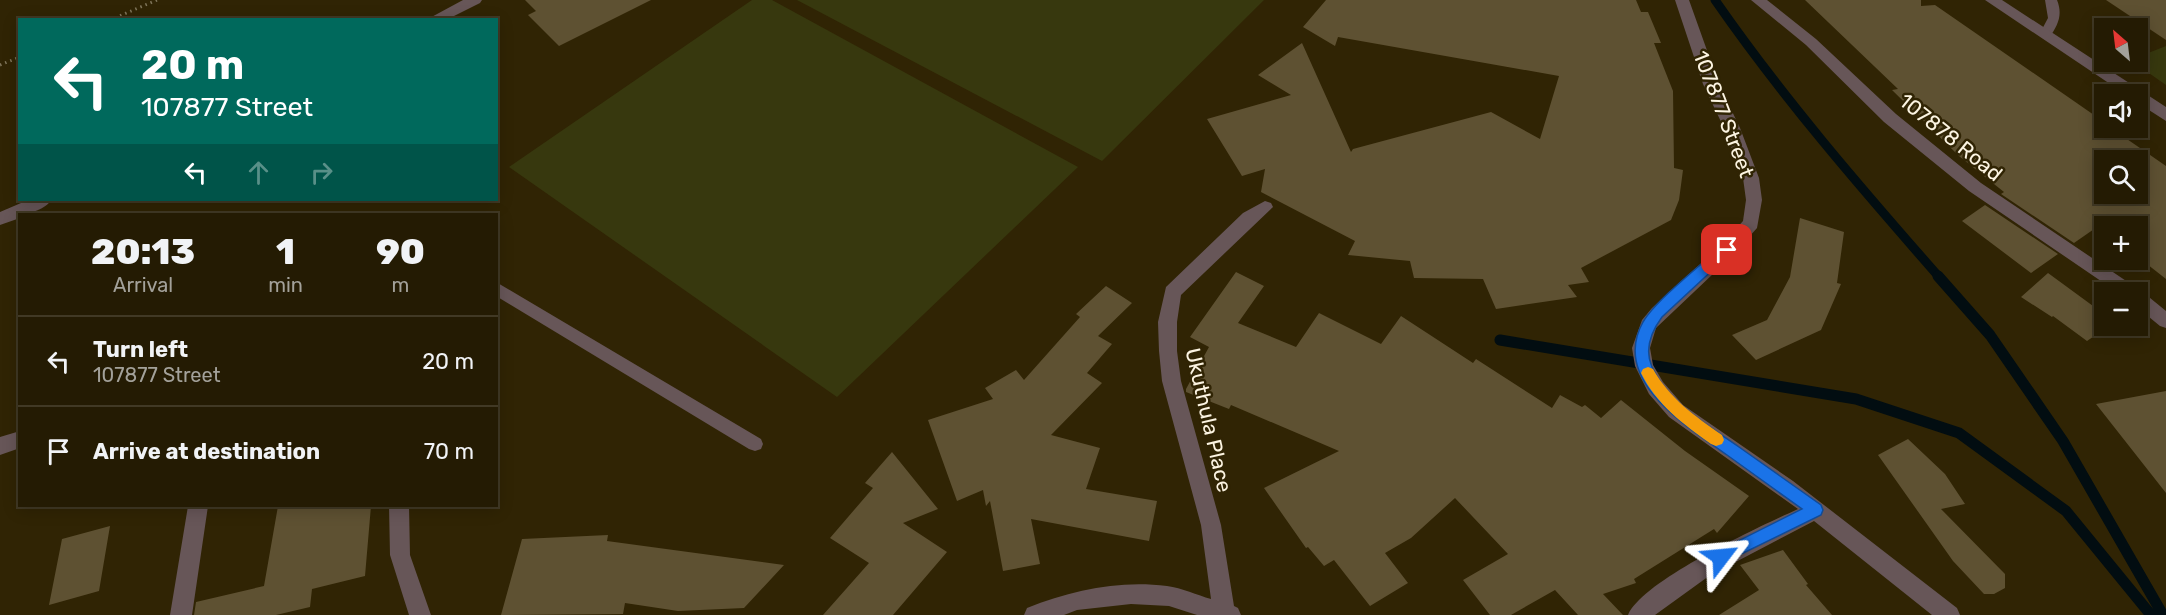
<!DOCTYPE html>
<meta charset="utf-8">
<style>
:root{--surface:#241b03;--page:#2c240d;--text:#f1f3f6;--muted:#a3a19a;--line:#413925}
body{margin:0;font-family:Rubik,sans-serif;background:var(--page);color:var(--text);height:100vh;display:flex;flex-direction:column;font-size:22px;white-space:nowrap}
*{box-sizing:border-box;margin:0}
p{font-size:20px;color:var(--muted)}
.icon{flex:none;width:33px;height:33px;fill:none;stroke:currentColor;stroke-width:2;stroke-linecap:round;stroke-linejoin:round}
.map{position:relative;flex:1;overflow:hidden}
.side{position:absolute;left:18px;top:213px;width:480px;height:294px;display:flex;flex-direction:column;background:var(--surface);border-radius:0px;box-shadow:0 3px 15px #0003,0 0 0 2px var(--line)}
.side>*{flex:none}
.guide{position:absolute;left:18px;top:18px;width:480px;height:183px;border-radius:0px;box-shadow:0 3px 15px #0003,0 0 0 2px var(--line);background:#00695c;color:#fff;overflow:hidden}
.needle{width:39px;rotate:332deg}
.fabs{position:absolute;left:2094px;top:18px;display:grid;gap:12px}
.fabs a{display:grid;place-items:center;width:54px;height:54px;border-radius:0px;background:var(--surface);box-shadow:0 3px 15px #0003,0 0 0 2px var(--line);font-size:30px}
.pin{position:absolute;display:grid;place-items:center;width:51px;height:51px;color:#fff;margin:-26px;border-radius:12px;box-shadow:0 3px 9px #0006}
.me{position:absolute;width:66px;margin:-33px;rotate:61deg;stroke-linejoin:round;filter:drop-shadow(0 0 4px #0008)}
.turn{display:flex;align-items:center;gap:21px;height:126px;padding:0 24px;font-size:27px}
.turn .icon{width:78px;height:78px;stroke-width:2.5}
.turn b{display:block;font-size:42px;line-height:51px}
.lanes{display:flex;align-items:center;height:57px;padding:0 24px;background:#0003;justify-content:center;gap:30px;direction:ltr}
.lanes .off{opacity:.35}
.eta{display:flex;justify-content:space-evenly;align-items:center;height:102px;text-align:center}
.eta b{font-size:36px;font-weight:800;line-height:42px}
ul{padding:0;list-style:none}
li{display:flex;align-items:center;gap:18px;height:90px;padding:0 24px;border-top:2px solid var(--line)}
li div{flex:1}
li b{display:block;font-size:22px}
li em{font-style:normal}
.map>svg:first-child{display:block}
.green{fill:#37380e}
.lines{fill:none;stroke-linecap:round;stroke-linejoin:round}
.stream-far1{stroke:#020d11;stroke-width:9}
.stream{stroke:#020d11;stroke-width:11}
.building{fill:#5e5132;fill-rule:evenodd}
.path{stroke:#7f755a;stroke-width:3;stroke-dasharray:1.5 4;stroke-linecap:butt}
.service{fill:#675658;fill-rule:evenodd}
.minor{fill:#675658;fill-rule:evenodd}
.tertiary{fill:#675658;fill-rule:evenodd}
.route{fill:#1a73e8;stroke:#114b97;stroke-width:1.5}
.slow{fill:#f59e0b}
.labels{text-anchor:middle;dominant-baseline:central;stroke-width:5;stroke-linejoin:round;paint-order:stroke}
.street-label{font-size:21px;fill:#fcf4e2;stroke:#302404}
</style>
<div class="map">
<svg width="2166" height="615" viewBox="0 0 2166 615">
<rect width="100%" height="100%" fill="#302404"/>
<path class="green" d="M 752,0 L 772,0 L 1078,167 L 837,397 L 509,167 Z
M 797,0 L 1264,0 L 1102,161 Z
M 2166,46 L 2166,85 L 2133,62 L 2138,62 L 2138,57 Z"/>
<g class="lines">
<path class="stream-far1" d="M 1715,0 C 1783,98 1861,188 1940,278"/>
<path class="stream" d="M 1938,276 L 1990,335 L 2063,441 L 2163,615
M 1500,340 L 1856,399 L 1959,433 L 2066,511 L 2151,615"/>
</g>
<path class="building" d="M 525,0 L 651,0 L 559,46 L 528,15 L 536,11 Z
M 1326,0 L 1636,0 L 1641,12 L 1648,12 L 1661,43 L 1654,43 L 1673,91 L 1674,168 L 1683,170 L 1679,200 L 1671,220 L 1581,268 L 1589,282 L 1568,285 L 1577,297 L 1496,309 L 1483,279 L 1414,278 L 1410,261 L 1348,255 L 1355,241 L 1261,192 L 1265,169 L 1242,176 L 1207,119 L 1291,95 L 1258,75 L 1302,43 L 1351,152 L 1353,149 L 1491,112 L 1540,139 L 1559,76 L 1338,37 L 1335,46 L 1303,27 Z
M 1805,0 L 1921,0 L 1921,6 L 1935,5 L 2094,115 L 2104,123 L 2104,128 L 2111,128 L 2166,166 L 2166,279 L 2138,257 L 2138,226 L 2104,226 L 2104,233 L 2097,227 L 2074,243 L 2001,194 L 2004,192 L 1959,156 L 1892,90 L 1898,89 ZM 2104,160 L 2138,160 L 2138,194 L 2104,194 Z
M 2106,0 L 2166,0 L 2166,40 Z
M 1985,205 L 2058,254 L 2031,273 L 1962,221 Z
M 1800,218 L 1844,232 L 1837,283 L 1841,284 L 1821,330 L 1756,360 L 1732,335 L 1767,320 L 1790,277 Z
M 1236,272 L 1264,286 L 1238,323 L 1296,347 L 1319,313 L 1381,344 L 1401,316 L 1473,363 L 1476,359 L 1552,408 L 1560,395 L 1582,407 L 1585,405 L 1601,418 L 1621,400 L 1685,451 L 1749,496 L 1717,533 L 1714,529 L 1634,579 L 1636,583 L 1603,594 L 1623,615 L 1578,615 L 1555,590 L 1511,615 L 1490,615 L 1463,580 L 1508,554 L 1455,498 L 1411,538 L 1385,553 L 1408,583 L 1370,606 L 1334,560 L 1324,566 L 1308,547 L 1306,548 L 1264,488 L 1339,451 L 1231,405 L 1229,409 L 1186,392 L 1186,389 L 1209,347 L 1190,337 Z
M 2048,273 L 2104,314 L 2104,326 L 2109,326 L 2087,341 L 2053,316 L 2052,317 L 2021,297 Z
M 1106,286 L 1132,303 L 1098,336 L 1112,344 L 1087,373 L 1102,383 L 1051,435 L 1100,448 L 1086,489 L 1157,501 L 1149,541 L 1031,519 L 1040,564 L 1003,571 L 990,501 L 986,506 L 983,490 L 957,501 L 928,420 L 993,399 L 985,388 L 1016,370 L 1024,380 L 1080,317 L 1076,314 Z
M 2166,391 L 2166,493 L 2096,404 Z
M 1908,439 L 1945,474 L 1965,504 L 1941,509 L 2005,574 L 2005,588 L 1994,594 L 1984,594 L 1953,561 L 1878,455 Z
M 892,452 L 938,509 L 903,523 L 947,552 L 893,615 L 823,615 L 869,563 L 830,538 L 873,488 L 865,483 Z
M 278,506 L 371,506 L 365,576 L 312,589 L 310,607 L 276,615 L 194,615 L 196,602 L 264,586 Z
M 110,526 L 99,591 L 49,605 L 62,539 Z
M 608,535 L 607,541 L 784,565 L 744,608 L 678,611 L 625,603 L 623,614 L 501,615 L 522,539 Z
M 1783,550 L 1808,584 L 1806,585 L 1832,615 L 1719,615 L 1759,590 L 1740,565 Z"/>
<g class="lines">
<path class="path" d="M 110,20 L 157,0
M 0,65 L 20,57"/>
<path class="service" d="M 2045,0 L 2057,0 C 2063,15 2058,25 2049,38 L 2045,39 L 2039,35 L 2048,18 Z
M 496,282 L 761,439 L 763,444 L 761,449 L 755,451 L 749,449 L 496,296 Z"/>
<path class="minor" d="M 1675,0 L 1689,0 L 1719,84 L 1740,128 L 1759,178 L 1762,200 L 1757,228 L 1733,255 L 1656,328 L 1650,348 L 1653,365 L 1663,382 L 1683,405 L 1793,481 L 1957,608 L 1960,615 L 1932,615 L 1814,521 L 1709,576 L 1655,615 L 1628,615 C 1643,580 1761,526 1798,509 L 1669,417 L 1649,394 L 1635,366 L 1632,348 L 1642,320 L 1652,308 L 1721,245 L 1743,221 L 1746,200 L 1743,178 L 1724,128 L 1703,84 Z
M 1751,0 L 1767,0 L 1816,39 L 1896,114 L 1981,183 L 2144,293 L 2166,311 L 2166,328 L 2160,326 L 2138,308 L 2138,292 L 2117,292 L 1969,191 L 1884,122 L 1806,45 Z
M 1985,0 L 2002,0 L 2143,92 L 2166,107 L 2166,121 L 2138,103 L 2138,94 L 2125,94 Z
M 1265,201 L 1271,203 L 1273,207 L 1181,295 L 1177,322 L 1177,351 L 1181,381 L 1221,525 L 1234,606 L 1238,608 L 1241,615 L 1197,615 L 1169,606 L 1131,604 L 1077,610 L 1064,615 L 1024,615 L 1027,608 C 1072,590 1119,580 1167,586 C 1182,588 1197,595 1211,599 L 1201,525 L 1162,381 L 1159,351 L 1158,322 L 1166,287 L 1243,213 Z
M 20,431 L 20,448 L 0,455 L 0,437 Z
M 188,506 L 208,506 L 192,615 L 170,615 Z
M 389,506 L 409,506 L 410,555 L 431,615 L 409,615 L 390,555 Z"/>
<path class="tertiary" d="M 463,0 L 482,0 L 480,3 L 446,20 L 426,20 Z
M 28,200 L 51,200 C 46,209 29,214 20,214 L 20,218 L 0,225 L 0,212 Z"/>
</g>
<path class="route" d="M 1727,245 L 1731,246 L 1733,250 L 1731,253 L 1662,317 C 1651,332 1644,349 1652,367 C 1668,404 1708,425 1739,447 C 1766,466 1794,486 1821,505 L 1823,510 L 1821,515 L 1721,564 L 1716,562 L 1713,557 L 1716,552 L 1802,509 C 1777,491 1752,473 1727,455 C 1688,427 1610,381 1643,322 C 1656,300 1701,265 1722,246 Z"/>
<path class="slow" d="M 1648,367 L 1653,369 C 1670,399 1695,416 1722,435 L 1724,440 L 1722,444 L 1716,446 L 1711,444 C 1683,424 1657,405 1641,373 L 1643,369 Z"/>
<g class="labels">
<g class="street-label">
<text transform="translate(1724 114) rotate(69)">107877 Street</text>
<text transform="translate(1951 137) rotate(39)">107878 Road</text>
<text transform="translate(1209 420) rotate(77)">Ukuthula Place</text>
</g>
</g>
</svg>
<div class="fabs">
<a><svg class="needle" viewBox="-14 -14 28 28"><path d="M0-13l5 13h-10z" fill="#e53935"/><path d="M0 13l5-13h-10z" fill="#a3a19a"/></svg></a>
<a><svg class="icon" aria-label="sound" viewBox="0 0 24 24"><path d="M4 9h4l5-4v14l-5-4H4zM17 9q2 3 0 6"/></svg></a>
<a><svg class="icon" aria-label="search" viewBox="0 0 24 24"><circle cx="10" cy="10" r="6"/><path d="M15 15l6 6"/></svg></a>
<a>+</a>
<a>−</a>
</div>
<div class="pin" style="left:1727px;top:250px;background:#d93025"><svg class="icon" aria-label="arrive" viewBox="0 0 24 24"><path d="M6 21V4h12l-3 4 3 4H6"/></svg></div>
<svg class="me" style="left:1721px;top:557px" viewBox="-20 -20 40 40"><path d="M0-17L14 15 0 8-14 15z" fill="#1a73e8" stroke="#fff" stroke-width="4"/></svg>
<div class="guide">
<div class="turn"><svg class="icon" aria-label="left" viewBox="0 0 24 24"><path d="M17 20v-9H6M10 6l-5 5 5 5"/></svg><div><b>20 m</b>107877 Street</div></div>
<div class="lanes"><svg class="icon" aria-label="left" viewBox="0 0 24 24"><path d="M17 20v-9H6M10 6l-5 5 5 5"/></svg><svg class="icon off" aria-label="ahead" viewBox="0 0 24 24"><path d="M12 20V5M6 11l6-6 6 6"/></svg><svg class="icon off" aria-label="right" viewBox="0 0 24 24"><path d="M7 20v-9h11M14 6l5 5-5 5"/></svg></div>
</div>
<section class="side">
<div class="eta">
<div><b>20:13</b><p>Arrival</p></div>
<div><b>1</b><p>min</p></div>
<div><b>90</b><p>m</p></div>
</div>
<ul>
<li><svg class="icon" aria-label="left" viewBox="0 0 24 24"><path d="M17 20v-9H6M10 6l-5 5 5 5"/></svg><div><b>Turn left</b><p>107877 Street</p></div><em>20 m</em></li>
<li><svg class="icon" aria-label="arrive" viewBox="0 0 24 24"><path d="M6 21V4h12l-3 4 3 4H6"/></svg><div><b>Arrive at destination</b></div><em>70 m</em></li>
</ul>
</section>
</div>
